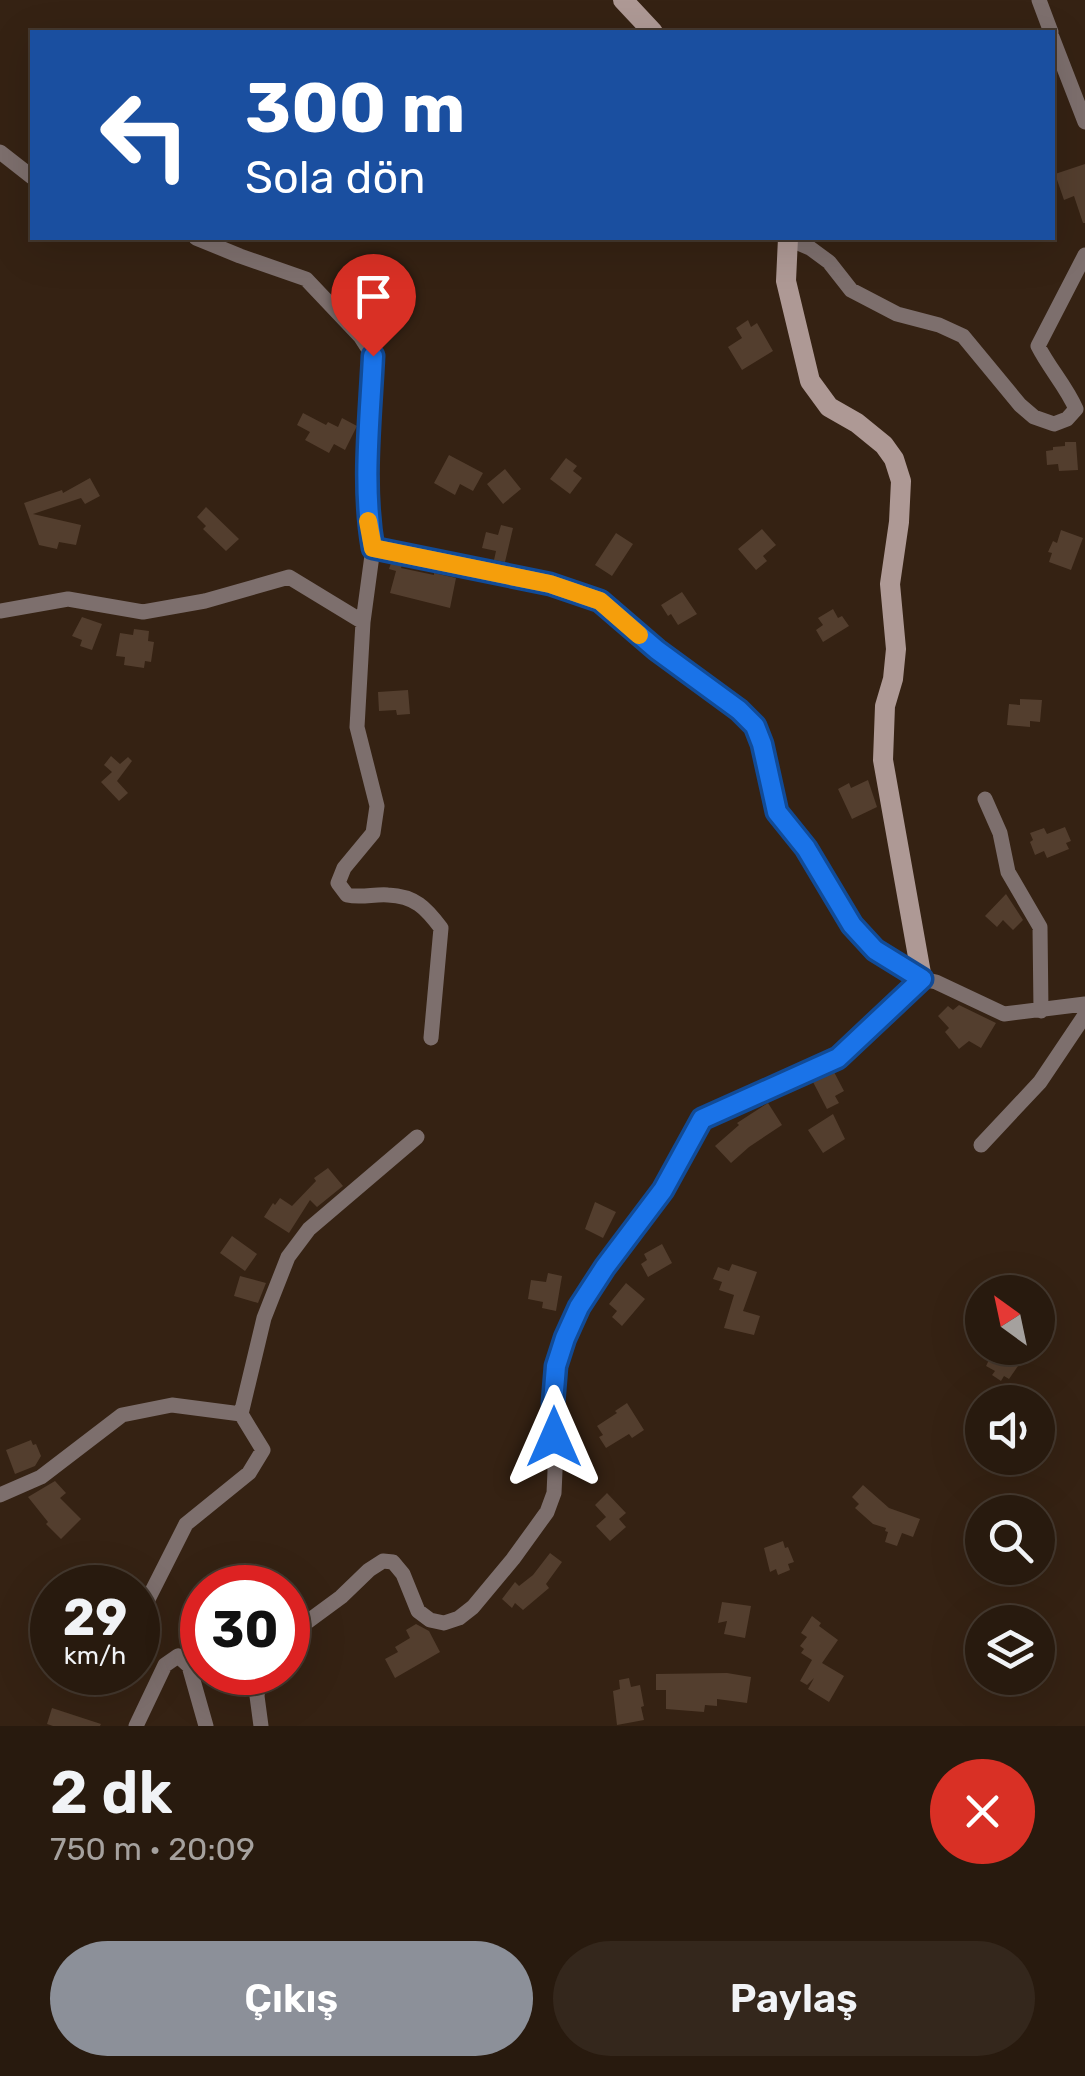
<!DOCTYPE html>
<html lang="tr">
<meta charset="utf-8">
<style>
:root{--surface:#281a0e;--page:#34271c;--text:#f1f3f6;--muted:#a5a19e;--line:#44382e;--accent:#8c9099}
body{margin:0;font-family:Rubik,sans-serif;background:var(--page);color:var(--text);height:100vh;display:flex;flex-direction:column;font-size:38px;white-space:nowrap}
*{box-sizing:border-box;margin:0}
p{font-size:32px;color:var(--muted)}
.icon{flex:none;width:55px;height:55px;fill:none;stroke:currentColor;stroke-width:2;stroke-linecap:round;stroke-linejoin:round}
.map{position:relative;height:1726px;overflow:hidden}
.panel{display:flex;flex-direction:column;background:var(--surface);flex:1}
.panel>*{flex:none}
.banner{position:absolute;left:30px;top:30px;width:1025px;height:210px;border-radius:0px;box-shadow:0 10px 40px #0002,0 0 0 2px var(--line);background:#1a4fa0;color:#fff;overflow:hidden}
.needle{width:65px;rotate:327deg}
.buttons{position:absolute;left:965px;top:1275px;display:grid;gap:20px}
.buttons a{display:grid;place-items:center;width:90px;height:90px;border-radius:50%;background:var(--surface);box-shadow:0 10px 40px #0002,0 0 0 2px var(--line);font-size:50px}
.speed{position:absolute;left:30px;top:1565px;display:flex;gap:20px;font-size:50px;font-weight:700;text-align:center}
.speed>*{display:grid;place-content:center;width:130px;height:130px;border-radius:50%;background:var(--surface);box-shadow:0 10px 40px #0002,0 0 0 2px var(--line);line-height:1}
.speed small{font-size:25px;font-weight:400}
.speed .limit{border:15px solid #d22;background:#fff;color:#111}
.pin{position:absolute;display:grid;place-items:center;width:85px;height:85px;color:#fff;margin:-102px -42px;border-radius:50% 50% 50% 0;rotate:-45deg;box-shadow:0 0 10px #0007}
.pin .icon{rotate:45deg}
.me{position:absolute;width:110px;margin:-55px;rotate:0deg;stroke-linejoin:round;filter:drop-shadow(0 0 8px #0008)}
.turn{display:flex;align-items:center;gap:35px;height:210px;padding:0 50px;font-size:45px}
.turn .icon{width:130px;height:130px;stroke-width:2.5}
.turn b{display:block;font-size:70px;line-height:85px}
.round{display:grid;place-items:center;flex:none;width:105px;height:105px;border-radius:52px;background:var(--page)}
.headline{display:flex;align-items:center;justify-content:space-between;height:170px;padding:0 50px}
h1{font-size:60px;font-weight:600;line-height:75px}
.cta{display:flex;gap:20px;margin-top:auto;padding:20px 50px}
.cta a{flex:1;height:115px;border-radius:60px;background:var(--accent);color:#fff;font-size:40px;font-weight:600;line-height:115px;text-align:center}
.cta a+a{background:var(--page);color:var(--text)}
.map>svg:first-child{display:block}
.building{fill:#533e2e}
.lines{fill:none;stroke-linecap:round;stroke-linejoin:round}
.street{stroke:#7d6f6d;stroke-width:15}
.secondary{stroke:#ae9995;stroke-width:20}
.route-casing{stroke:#114b97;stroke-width:25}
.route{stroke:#1a73e8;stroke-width:18}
.slow{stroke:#f59e0b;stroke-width:18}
</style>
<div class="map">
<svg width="1085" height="1726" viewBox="0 0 1085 1726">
<rect width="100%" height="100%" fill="#352213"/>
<path class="building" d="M 1085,164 L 1085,223 L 1083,223 L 1074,196 L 1064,200 L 1055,174 Z
M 748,320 L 751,327 L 757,323 L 773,351 L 742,370 L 728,347 L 742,338 L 736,328 Z
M 303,413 L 326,425 L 328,422 L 338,427 L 342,418 L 357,426 L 345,450 L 334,444 L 329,453 L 305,440 L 310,432 L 297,425 Z
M 1065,442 L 1076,442 L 1078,470 L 1059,471 L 1058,464 L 1047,465 L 1046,451 L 1053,450 L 1053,447 L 1065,446 Z
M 449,455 L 483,473 L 473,491 L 460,484 L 455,495 L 434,483 Z
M 566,458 L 577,466 L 573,471 L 582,478 L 570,494 L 550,479 Z
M 505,469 L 521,489 L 503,504 L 487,484 Z
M 90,478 L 100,496 L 85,504 L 81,498 L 33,514 L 81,525 L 76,545 L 59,542 L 57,549 L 39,545 L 24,503 L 62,490 L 63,493 Z
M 206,507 L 239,539 L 226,551 L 203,529 L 206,526 L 197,517 Z
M 501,525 L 513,528 L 505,562 L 494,560 L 496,551 L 482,548 L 486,532 L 498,535 Z
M 762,529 L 776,545 L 763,556 L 767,561 L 756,570 L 738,549 Z
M 1061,530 L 1083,538 L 1071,570 L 1049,562 L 1052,553 L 1048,552 L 1053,541 L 1057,543 Z
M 616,533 L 633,544 L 612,576 L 595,565 Z
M 391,563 L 402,565 L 401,568 L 434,575 L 434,573 L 456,578 L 450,608 L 390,593 L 396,571 L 389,569 Z
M 682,592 L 697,614 L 678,625 L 671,614 L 668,616 L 661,605 Z
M 833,609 L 838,618 L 842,616 L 849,626 L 823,642 L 816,630 L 823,625 L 818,618 Z
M 82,617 L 102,624 L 92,650 L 80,646 L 82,640 L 72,636 Z
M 134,629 L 149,631 L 148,641 L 154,642 L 151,662 L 145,661 L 144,668 L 124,665 L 125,657 L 116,656 L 120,633 L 133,635 Z
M 408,690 L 410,714 L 397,715 L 396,710 L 379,711 L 378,692 Z
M 1020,699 L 1042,700 L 1040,722 L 1030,721 L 1030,727 L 1007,725 L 1009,704 L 1020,705 Z
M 111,756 L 120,764 L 128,757 L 132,761 L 117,781 L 128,793 L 119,801 L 101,782 L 112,772 L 104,765 Z
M 868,780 L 877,807 L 852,819 L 838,789 L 849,783 L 851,788 Z
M 1065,827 L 1071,841 L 1066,843 L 1069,849 L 1047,858 L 1044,851 L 1035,855 L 1030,842 L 1033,840 L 1030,833 L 1044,828 L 1047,834 Z
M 1006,894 L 1023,920 L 1013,930 L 1003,920 L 997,927 L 985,916 Z
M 959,1005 L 996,1023 L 981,1048 L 969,1041 L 959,1049 L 945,1032 L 949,1028 L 938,1016 L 948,1006 L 953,1010 Z
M 834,1072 L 844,1091 L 835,1096 L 839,1103 L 827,1109 L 813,1082 Z
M 768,1103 L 782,1125 L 749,1147 L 731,1163 L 715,1146 L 739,1125 L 737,1123 Z
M 833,1114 L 845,1139 L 823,1153 L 808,1130 Z
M 328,1168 L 343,1186 L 317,1207 L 310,1200 L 289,1233 L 264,1217 L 273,1203 L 275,1205 L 280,1198 L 292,1206 L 316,1181 L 314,1178 Z
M 595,1202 L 616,1212 L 603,1238 L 585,1229 Z
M 232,1236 L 257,1254 L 245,1271 L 220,1253 Z
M 662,1244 L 672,1263 L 648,1277 L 641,1264 L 647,1260 L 644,1254 Z
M 732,1264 L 757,1272 L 743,1311 L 760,1316 L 754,1335 L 724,1328 L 734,1295 L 719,1290 L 722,1282 L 713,1279 L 718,1267 L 729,1271 Z
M 548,1273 L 562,1276 L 556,1311 L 542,1308 L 543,1302 L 528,1299 L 531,1280 L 546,1282 Z
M 240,1276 L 266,1283 L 258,1303 L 234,1296 Z
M 626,1283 L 645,1299 L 622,1326 L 612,1317 L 617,1311 L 609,1304 Z
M 995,1348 L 1008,1348 L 1020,1355 L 1015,1363 L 1018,1366 L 1009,1379 L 1004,1376 L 1001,1381 L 992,1375 L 995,1371 L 986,1366 Z
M 627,1403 L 644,1430 L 632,1438 L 629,1434 L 606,1448 L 599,1437 L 603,1435 L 597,1426 L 617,1413 L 615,1411 Z
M 31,1440 L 33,1445 L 36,1444 L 41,1456 L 35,1466 L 15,1474 L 6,1450 Z
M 55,1481 L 66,1493 L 60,1498 L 81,1519 L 61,1539 L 46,1524 L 48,1522 L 28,1497 Z
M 863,1485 L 889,1508 L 920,1519 L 913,1537 L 902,1533 L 897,1546 L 885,1542 L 888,1532 L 885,1531 L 886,1528 L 873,1524 L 855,1508 L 859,1504 L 852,1497 Z
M 607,1493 L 626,1513 L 619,1519 L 626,1527 L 610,1541 L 596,1526 L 606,1517 L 595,1505 Z
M 783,1541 L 785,1548 L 788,1547 L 794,1562 L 788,1564 L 790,1570 L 778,1575 L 776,1569 L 770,1572 L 764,1548 Z
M 550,1553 L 562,1562 L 546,1584 L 549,1588 L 523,1610 L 515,1603 L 512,1608 L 502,1599 L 515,1582 L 519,1586 L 533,1575 Z
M 722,1602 L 751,1606 L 745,1638 L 724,1634 L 727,1621 L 718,1623 Z
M 812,1616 L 821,1623 L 819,1626 L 838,1640 L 822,1663 L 844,1676 L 829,1702 L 808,1689 L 814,1678 L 807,1685 L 800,1681 L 812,1660 L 801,1653 L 804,1649 L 800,1646 L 807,1637 L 801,1633 Z
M 416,1624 L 429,1631 L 440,1652 L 395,1678 L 385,1659 L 398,1652 L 395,1647 L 410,1638 L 406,1630 Z
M 727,1673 L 751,1677 L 747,1703 L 717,1699 L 717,1706 L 705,1705 L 704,1712 L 666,1709 L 666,1690 L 656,1690 L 656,1674 Z
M 629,1678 L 631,1687 L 640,1685 L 644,1706 L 641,1707 L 644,1720 L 617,1725 L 613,1691 L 620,1689 L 619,1680 Z
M 52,1708 L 101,1724 L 100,1726 L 53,1726 L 47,1724 Z"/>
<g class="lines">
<path class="street" d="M 1039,0 L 1051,32
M 1052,37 L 1085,122
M 0,152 L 32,177
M 196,238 L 240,256 L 306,279 L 360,336 L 373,356 L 367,461 L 368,521 L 373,548 L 363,622 L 357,727 L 377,806 L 373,833 L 344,868 L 338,883 L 347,895 C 361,898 374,894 388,895 C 415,896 426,908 441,928 L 431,1038
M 789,239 L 810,248 L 829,262 L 851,290 L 897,314 L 939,325 L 963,336 L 1020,405 L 1034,417 L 1054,424 L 1067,419 L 1076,409 C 1066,386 1049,368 1038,346 L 1085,255
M 373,548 L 550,583 L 600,601 L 657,650 L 739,710 L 755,727 L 762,744 L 777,812 L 806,849 L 851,925 L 875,950 L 922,979 L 936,982 L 1004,1014 L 1085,1004
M 0,611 L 68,599 L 143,612 L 205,601 L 289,577 L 363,622
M 985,799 L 1000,833 L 1008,872 L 1040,927 L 1041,1011
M 981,1145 L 1040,1082 L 1085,1015
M 0,1495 L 41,1477 L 122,1415 L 172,1405 L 241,1414
M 138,1619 L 186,1524 L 249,1473 L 263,1450 L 241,1414 L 264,1318 L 288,1257 L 309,1229 L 417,1137
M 288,1636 L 341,1597 L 369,1570 L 383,1561 L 393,1562 L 403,1574 L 418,1611 L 430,1620 L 444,1623 L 459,1618 L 473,1607 L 513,1559 L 547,1512 L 554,1493 L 555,1471 L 553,1403 L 556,1367 L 565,1337 L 579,1307 L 605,1267 L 663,1190 L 702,1119 L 838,1058 L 922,979
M 260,1672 L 257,1696 L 261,1726
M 136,1726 L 165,1665 L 178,1656 L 189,1666 L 206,1726"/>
<path class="secondary" d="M 623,0 L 653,32
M 788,238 L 786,281 L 810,381 L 829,407 L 857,423 L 884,445 L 894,459 L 901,481 L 899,522 L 890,584 L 896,649 L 893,679 L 885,706 L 883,760 L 922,979"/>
</g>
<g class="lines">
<defs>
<path id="route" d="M 373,356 C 370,420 362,485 373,548 L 550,584 L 600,601 L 657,650 L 739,710 L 755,726 L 762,744 L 777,812 L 806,848 L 852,925 L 875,950 L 922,979 L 838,1058 L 702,1119 L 663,1190 L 605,1267 L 579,1307 L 565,1338 L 556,1366 L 553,1403 L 554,1437"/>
</defs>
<use href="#route" class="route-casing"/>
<use href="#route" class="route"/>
<path class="slow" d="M 368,521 L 373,548 L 550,584 L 600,601 L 639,635"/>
</g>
</svg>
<div class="buttons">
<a><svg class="needle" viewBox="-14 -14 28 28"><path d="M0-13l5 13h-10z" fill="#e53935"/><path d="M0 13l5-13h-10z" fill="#a5a19e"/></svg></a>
<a><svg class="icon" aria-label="sound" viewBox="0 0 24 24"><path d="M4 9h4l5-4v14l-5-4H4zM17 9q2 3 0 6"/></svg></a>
<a><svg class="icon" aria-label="search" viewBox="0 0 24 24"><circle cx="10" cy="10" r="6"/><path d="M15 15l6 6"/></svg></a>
<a><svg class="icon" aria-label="layers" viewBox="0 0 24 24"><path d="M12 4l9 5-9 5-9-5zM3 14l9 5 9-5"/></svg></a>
</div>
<div class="speed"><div>29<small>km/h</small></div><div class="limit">30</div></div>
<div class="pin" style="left:373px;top:356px;background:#d93025"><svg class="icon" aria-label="arrive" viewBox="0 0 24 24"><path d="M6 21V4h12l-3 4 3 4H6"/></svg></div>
<svg class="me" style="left:554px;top:1437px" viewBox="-20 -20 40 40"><path d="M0-17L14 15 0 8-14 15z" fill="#1a73e8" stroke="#fff" stroke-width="4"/></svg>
<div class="banner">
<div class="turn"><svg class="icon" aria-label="left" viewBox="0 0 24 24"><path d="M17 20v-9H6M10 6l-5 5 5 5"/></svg><div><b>300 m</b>Sola dön</div></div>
</div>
</div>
<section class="panel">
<div class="headline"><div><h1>2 dk</h1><p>750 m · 20:09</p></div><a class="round" style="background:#d93025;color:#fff"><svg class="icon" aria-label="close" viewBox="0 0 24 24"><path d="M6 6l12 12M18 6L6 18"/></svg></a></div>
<div class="cta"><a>Çıkış</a><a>Paylaş</a></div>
</section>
